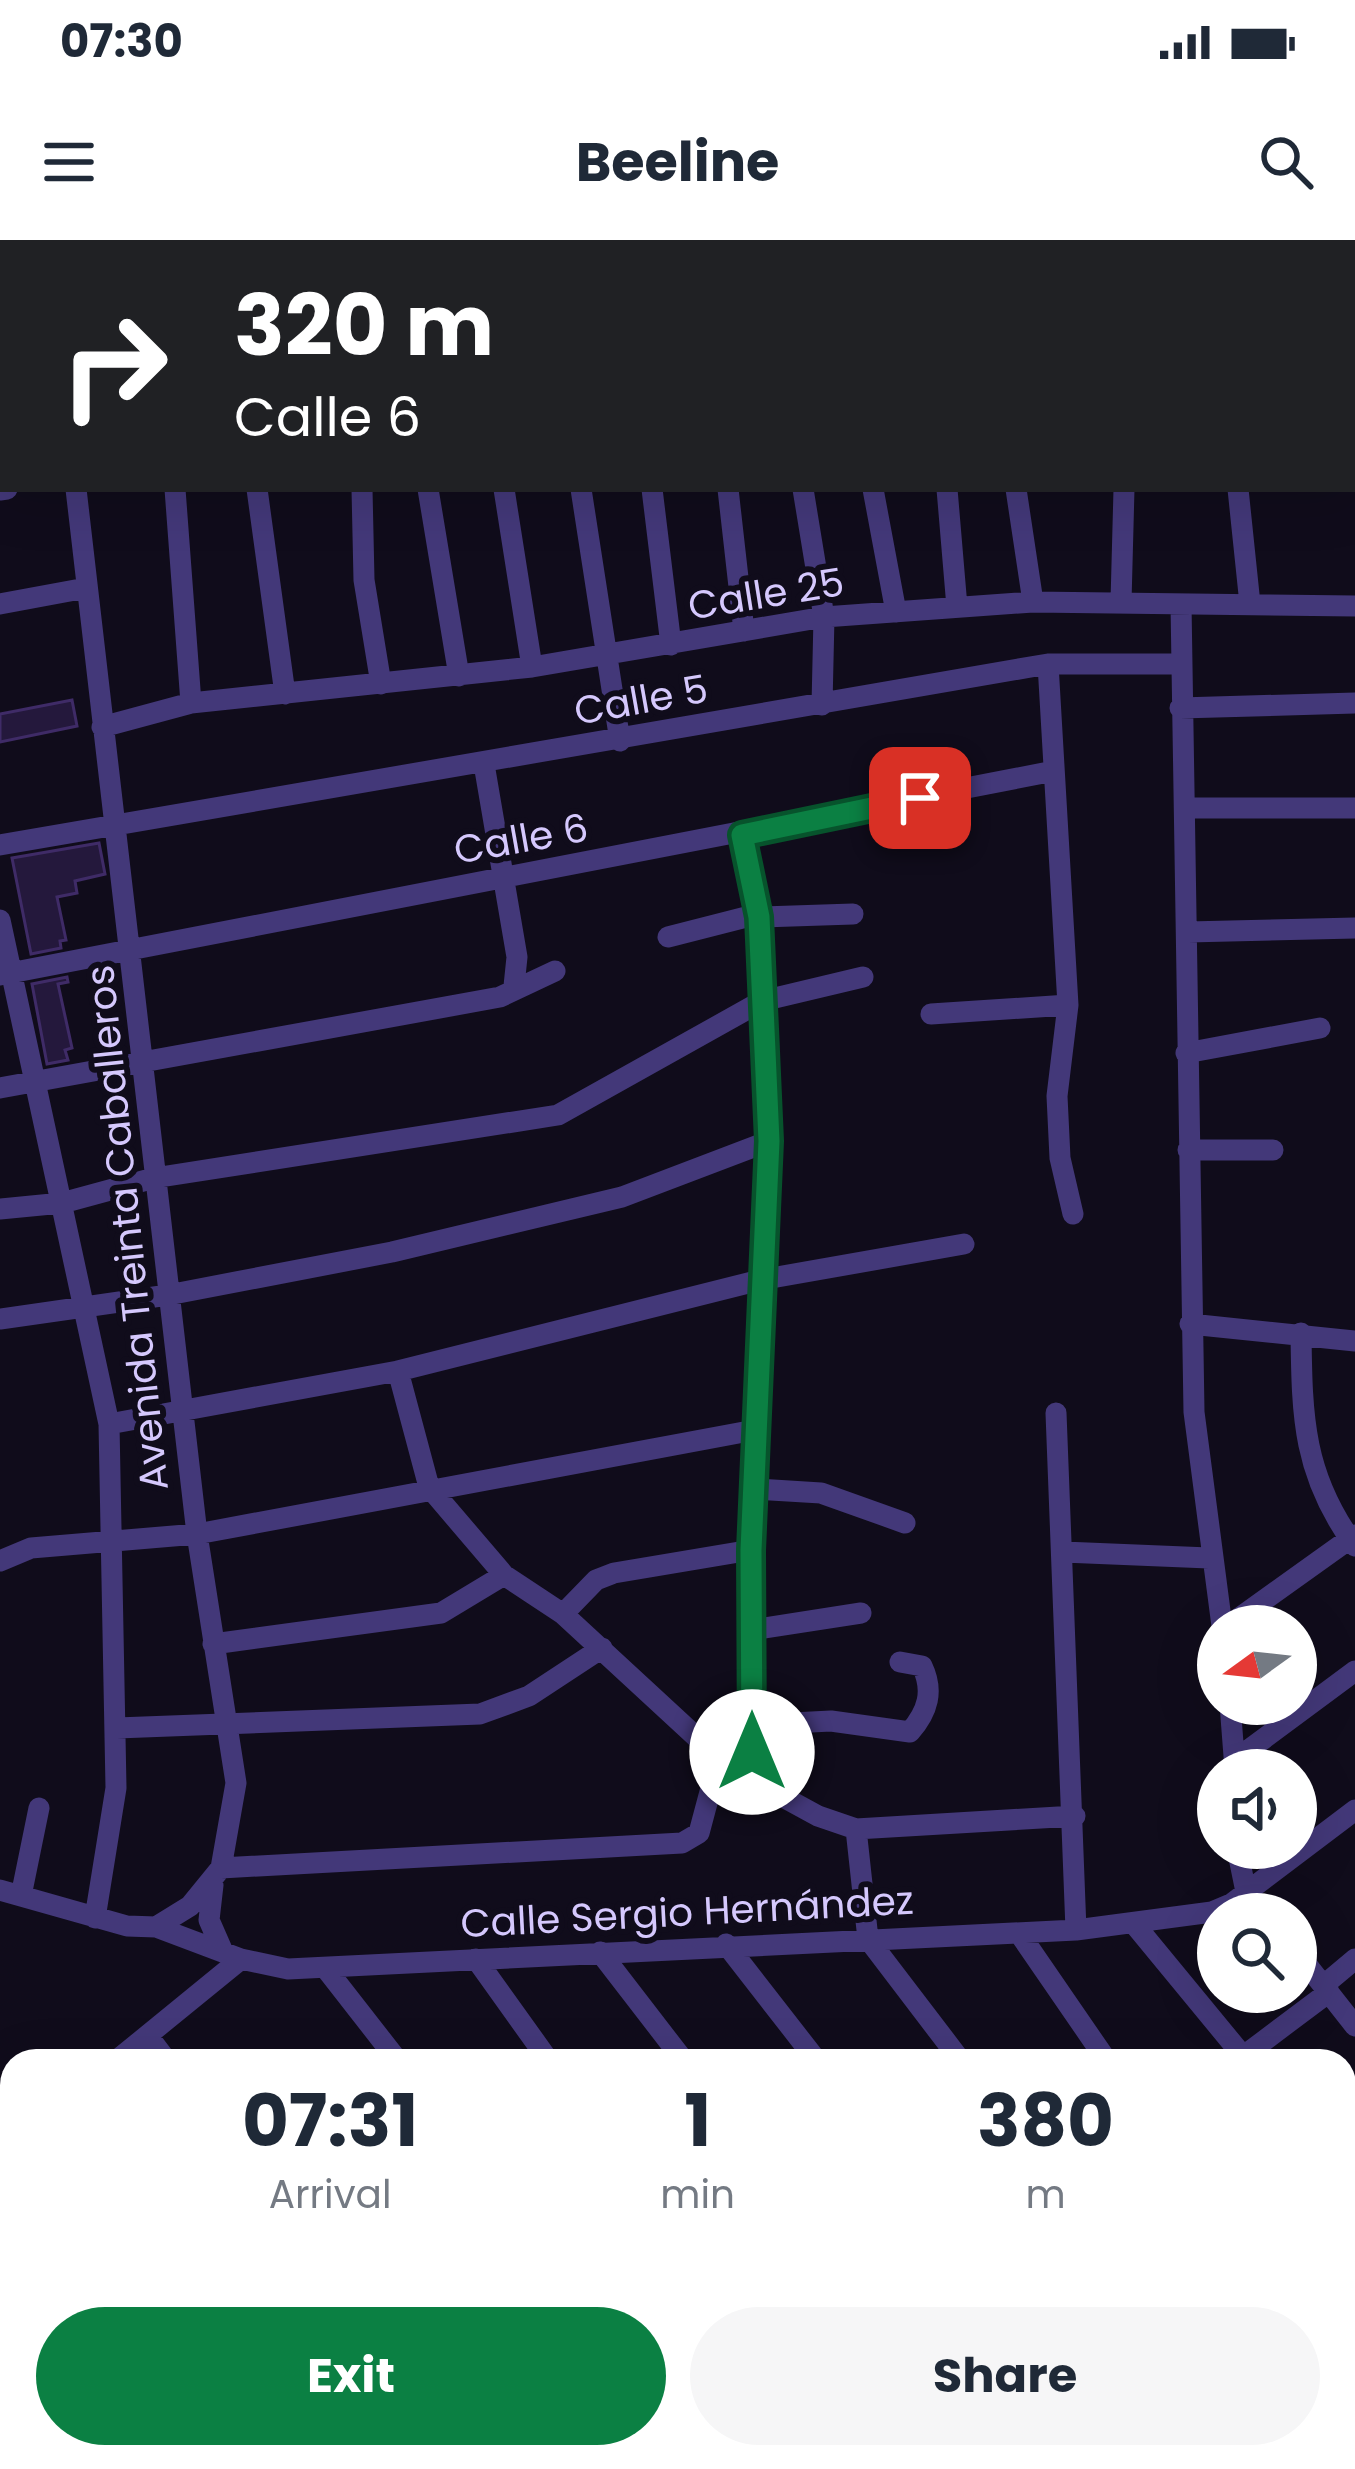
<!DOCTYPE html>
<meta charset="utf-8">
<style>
:root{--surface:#fff;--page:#f6f6f7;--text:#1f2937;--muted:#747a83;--accent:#0b8043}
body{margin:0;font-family:Poppins,sans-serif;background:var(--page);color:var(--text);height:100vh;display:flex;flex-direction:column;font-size:45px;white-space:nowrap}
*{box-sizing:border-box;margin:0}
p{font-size:39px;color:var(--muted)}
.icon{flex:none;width:66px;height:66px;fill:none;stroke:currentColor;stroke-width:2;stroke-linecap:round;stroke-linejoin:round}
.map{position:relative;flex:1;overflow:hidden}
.details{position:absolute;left:0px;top:1809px;width:1356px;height:420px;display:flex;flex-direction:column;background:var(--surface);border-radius:36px 36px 0 0;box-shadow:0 12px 48px #0002}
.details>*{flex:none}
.banner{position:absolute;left:0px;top:0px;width:1356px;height:252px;box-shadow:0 12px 48px #0002;background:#202124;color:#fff;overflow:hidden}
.needle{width:78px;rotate:255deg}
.buttons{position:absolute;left:1197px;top:1365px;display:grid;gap:24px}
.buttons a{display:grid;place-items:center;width:120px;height:120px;border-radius:50%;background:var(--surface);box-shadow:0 12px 48px #0002;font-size:60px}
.pin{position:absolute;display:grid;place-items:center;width:102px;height:102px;color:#fff;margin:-51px;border-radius:24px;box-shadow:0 6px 18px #0006}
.me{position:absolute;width:132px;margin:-66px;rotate:0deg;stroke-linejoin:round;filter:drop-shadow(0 0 9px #0008)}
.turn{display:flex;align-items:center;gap:42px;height:252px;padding:0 36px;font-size:54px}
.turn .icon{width:156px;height:156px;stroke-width:2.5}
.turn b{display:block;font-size:84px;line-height:102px}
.eta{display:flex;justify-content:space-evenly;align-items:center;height:204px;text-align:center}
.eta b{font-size:72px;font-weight:700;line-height:84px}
.button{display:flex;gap:24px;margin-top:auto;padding:24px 36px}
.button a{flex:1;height:138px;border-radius:72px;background:var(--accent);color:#fff;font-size:48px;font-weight:700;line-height:138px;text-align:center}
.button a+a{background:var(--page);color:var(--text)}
.status{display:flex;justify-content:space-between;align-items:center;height:84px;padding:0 60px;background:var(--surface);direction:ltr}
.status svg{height:33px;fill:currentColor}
header{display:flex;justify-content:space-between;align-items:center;height:156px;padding:0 36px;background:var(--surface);font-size:54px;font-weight:700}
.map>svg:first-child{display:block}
.building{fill:#24183c;stroke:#3f2b67;stroke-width:3}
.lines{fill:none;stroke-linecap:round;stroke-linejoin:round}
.minor{stroke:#433879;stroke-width:21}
.route-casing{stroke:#07532c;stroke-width:30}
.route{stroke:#0b8043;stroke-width:21}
.labels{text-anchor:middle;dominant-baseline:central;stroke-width:12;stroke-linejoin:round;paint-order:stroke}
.street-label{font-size:39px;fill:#d5c8fd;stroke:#100c1b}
</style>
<div class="status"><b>07:30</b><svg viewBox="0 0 49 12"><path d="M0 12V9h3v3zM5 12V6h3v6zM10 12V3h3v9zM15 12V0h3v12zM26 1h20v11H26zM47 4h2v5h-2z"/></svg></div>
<header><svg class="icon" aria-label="menu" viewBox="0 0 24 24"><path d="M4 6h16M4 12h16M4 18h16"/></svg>Beeline<svg class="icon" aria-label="search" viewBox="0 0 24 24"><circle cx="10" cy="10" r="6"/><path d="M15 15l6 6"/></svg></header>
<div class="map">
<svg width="1355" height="2229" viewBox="0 0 1355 2229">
<rect width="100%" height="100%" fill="#100c1b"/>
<path class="building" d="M 72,460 L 77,486 L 0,502 L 0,474 Z
M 99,603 L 105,634 L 75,641 L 77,653 L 57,657 L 66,700 L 60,701 L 61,708 L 31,714 L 12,618 Z
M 67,737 L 68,742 L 58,744 L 72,808 L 65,810 L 68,820 L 47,824 L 32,744 Z"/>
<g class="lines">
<path class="minor" d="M 44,0 L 44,3
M 109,0 L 109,3
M 254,0 L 255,3
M 385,0 L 385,3
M 470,0 L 470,3
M 549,0 L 549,3
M 622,0 L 623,3
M 696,0 L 696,3
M 767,0 L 768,3
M 834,0 L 834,3
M 928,0 L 929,3
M 976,0 L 976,3
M 1236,0 L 1236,3
M 424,3 L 432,0
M 1129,3 L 1129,0
M 0,47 L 3,47
M 76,249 L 197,1294 L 236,1543 L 221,1628 L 190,1666 L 156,1687
M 175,249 L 191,463
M 257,249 L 285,454
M 362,249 L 364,340 L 381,444
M 428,249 L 459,436
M 504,249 L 532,427
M 581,249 L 620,501
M 652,249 L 671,405
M 728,249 L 744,391
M 803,249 L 824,377 L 822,465
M 873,249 L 896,372
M 947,249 L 957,367
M 1016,249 L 1033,362
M 1238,249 L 1250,364
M 0,250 L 7,249
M 1121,362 L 1124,249
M 0,364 L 86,348
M 1181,364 L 1194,1172 L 1222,1386
M 1048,424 L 1068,765 L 1057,856 L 1060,918 L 1073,974
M 1180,468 L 1355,463
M 102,487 L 191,463 L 532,427 L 824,377 L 1033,362 L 1355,366
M 484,524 L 517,717 L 514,746
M 1186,568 L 1355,568
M 741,595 L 759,677 L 769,901 L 751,1310 L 752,1540
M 0,605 L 1048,424 L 1180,424
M 759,677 L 853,674
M 0,680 L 109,1184 L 116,1548 L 95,1678
M 1188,692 L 1355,688
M 668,697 L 758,674
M 0,735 L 1054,531
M 931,774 L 1068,765
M 1186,813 L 1320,788
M 0,848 L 500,757 L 555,731
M 1188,910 L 1273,910
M 0,969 L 62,963 L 154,938 L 558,875 L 762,761 L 863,737
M 0,1079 L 168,1055 L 392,1012 L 622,957 L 769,901
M 1190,1084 L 1355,1101
M 1301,1093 C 1302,1178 1303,1235 1355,1306
M 398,1131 L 429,1247 L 504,1335 L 563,1374 L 719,1518 L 752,1540 L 818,1576 L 856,1589 L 1075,1576
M 1056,1173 L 1076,1690
M 109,1184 L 398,1131 L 760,1040 L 964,1004
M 756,1249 L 821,1253 L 905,1283
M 1063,1312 L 1209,1318
M 0,1321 L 31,1308 L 197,1294 L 760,1189
M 563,1374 L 596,1340 L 614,1333 L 751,1310
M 1228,1386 L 1355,1295
M 751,1390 L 861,1373
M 213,1404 L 441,1373 L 504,1335
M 1230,1464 L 1235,1529
M 752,1485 L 831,1481 L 910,1492 C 928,1471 934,1451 922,1426 L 900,1422
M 117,1488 L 480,1474 L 529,1456 L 602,1408
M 1235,1520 L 1355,1431
M 856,1589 L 868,1699 L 961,1821
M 1237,1608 L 1246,1652 L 1264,1674
M 221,1628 L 682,1603 L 699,1593 L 719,1518
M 213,1645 L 209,1680 L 223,1712
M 0,1650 L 127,1686 L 156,1687 L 241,1719 L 288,1729 L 1076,1690 L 1212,1672 L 1231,1664 L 1355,1570
M 21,1656 L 39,1568
M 1135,1685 L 1247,1821
M 1019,1693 L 1107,1821
M 726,1704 L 817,1821
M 1296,1711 L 1355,1786
M 600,1712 L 684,1821
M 476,1719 L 549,1821
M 327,1730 L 398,1821
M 1324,1745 L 1355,1719
M 148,1796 L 167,1821
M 116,1821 L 241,1719
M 1237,1821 L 1329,1752
M 0,1910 L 12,1901
M 1344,1942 L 1355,1956
M 1344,2126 L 1355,2139
M 0,2177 L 12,2193
M 30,2217 L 39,2229
M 250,2217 L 260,2229
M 473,2217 L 482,2229
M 838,2217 L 848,2229
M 985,2217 L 993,2229
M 1122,2217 L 1131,2229
M 208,2229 L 224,2217
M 723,2229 L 738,2217
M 1248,2229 L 1264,2217"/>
</g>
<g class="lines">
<defs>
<path id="route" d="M 752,1512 L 751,1310 L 769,901 L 759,677 L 742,595 L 920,558"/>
</defs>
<use href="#route" class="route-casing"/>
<use href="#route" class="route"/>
</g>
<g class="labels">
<g class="street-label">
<text transform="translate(766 354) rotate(-9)">Calle 25</text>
<text transform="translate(641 460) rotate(-10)">Calle 5</text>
<text transform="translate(521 599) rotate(-10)">Calle 6</text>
<text transform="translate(127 988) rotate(-96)">Avenida Treinta Caballeros</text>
<text transform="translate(687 1672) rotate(-3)">Calle Sergio Hernández</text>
</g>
</g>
</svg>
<div class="buttons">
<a><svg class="needle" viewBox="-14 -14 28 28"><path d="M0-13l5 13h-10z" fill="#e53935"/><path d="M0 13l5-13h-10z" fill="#747a83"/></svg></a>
<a><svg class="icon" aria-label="sound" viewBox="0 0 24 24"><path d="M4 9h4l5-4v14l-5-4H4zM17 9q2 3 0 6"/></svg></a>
<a><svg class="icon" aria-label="search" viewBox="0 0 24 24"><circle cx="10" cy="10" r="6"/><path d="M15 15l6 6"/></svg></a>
</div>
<div class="pin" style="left:920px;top:558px;background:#d93025"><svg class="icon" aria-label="arrive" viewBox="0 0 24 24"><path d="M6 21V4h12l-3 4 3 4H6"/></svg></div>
<svg class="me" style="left:752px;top:1512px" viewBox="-20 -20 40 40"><circle r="19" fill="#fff"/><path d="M0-13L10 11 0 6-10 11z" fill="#0b8043"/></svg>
<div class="banner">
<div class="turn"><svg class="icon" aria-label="right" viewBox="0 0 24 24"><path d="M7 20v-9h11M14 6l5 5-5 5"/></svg><div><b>320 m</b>Calle 6</div></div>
</div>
<section class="details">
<div class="eta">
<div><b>07:31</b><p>Arrival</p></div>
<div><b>1</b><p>min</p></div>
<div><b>380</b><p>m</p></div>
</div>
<div class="button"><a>Exit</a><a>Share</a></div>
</section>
</div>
